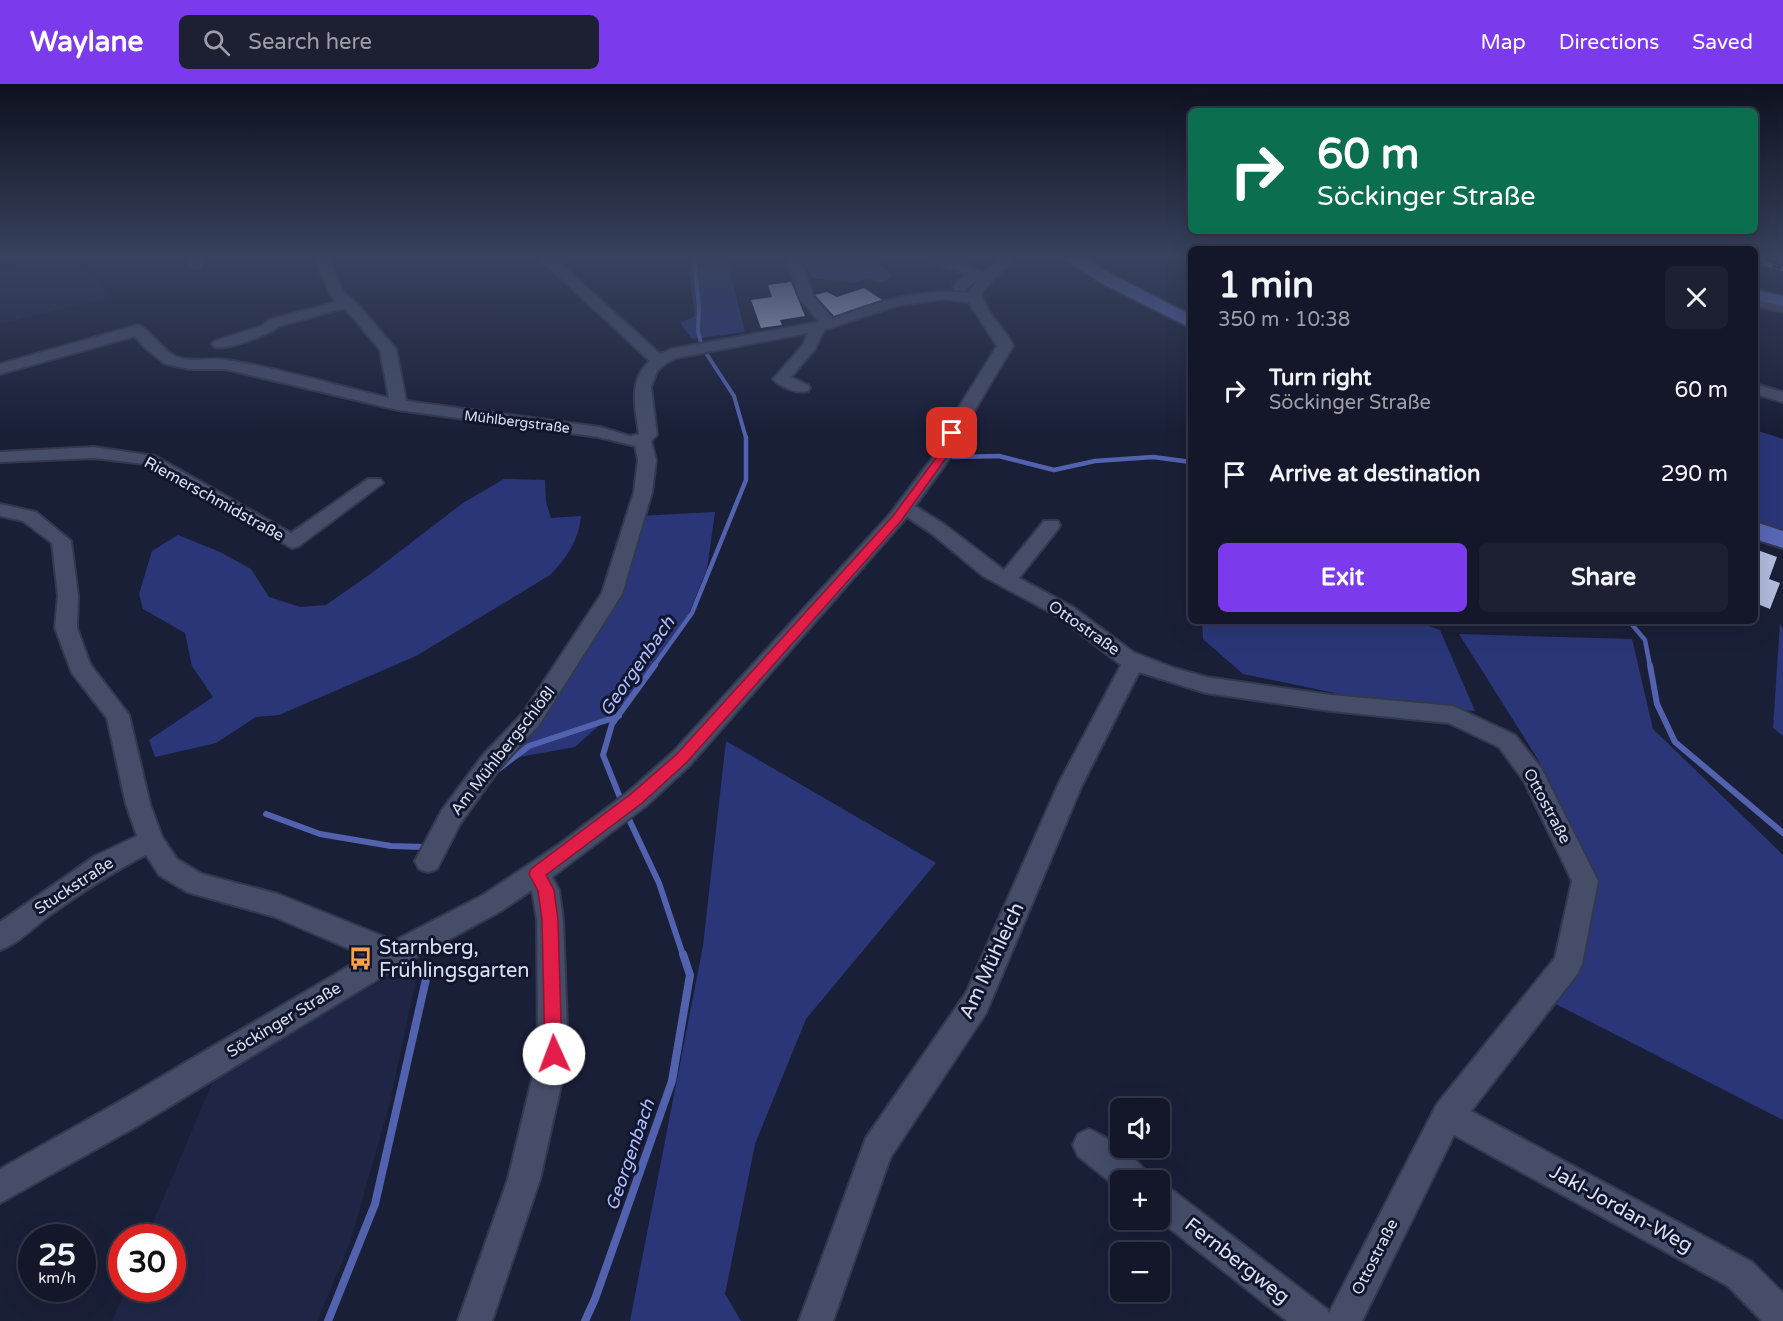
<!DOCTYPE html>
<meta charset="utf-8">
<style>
:root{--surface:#14172a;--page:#1d2032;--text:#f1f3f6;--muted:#9d9fa8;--line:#333647;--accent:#7c3aed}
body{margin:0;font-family:"Varela Round",sans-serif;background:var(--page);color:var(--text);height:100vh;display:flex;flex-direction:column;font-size:22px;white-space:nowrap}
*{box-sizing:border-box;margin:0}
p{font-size:20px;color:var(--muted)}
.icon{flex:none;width:33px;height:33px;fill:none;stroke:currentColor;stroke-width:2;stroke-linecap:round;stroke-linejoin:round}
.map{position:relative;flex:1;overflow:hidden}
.drawer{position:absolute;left:1188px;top:162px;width:570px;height:378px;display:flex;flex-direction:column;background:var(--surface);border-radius:9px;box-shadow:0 6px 24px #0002,0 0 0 2px var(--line)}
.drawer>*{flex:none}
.banner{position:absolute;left:1188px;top:24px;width:570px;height:126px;border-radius:9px;box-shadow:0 6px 24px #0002,0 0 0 2px var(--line);background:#0b6e4f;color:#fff;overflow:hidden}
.tools{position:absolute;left:1110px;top:1014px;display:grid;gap:12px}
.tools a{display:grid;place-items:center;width:60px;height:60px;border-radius:9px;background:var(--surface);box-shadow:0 6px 24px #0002,0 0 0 2px var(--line);font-size:30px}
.speed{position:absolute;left:18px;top:1140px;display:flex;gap:12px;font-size:30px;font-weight:700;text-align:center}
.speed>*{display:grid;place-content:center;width:78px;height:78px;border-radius:50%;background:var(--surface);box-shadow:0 6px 24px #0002,0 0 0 2px var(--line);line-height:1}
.speed small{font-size:15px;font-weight:400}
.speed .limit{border:9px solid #d22;background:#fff;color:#111}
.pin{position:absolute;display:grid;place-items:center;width:51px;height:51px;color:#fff;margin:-26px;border-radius:12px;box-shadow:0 3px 9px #0006}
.me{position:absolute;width:66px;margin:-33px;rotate:358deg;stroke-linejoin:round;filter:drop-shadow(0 0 4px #0008)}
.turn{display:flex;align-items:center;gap:21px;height:126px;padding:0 30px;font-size:27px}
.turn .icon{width:78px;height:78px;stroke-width:2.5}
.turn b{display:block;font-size:42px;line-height:51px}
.round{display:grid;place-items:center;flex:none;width:63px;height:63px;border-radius:9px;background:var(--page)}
.summary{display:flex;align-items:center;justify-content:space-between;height:102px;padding:0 30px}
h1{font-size:36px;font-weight:700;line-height:45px}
.primary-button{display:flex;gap:12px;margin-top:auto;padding:12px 30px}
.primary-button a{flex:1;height:69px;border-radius:9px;background:var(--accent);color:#fff;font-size:24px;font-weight:700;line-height:69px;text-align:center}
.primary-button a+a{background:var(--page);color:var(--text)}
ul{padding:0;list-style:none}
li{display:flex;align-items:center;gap:18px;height:84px;padding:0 30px}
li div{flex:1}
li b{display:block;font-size:22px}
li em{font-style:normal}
header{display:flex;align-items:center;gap:36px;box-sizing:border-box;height:84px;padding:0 30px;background:var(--accent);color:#fff}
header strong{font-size:28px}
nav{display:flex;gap:33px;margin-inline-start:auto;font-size:21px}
.search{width:420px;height:54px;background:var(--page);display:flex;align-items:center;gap:15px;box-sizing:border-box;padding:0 21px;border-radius:9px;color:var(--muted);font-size:22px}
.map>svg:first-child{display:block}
.built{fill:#1f2645}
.green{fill:#2b3679}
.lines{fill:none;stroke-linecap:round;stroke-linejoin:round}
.stream-far3{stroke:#5262ae;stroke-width:4}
.stream-far2{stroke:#5262ae;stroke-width:4.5}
.stream-far1{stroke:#5262ae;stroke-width:6}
.stream{stroke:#5262ae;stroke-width:8}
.building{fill:#b1bbdc}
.minor-casing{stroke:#34384d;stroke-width:4}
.major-casing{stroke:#34384d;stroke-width:4}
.minor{fill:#454d69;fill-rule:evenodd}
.major{fill:#5867b4;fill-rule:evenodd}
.rail-casing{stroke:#797e93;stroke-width:4.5}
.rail{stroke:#11162e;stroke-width:3;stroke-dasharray:9;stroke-linecap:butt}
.route{fill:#e11d48;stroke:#92132f;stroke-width:1.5}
.labels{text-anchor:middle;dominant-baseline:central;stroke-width:6;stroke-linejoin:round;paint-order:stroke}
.far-street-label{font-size:14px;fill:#dbe0f1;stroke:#11162e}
.street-label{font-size:16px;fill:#dbe0f1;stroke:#11162e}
.water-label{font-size:18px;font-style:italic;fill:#aebffd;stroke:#11162e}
.near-poi-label{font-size:20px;fill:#dbe0f1;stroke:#11162e;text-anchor:start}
.near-street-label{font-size:20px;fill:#dbe0f1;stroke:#11162e}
</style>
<header>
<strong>Waylane</strong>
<div class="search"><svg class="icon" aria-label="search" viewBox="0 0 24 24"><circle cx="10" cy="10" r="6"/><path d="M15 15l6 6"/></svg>Search here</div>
<nav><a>Map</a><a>Directions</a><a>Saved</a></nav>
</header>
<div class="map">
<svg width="1783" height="1237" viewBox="0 0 1783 1237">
<rect width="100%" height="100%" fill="#1a1f38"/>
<path class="built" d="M 52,173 L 74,173 L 111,213 L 0,240 L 0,184 Z
M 420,877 L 389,1022 L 350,1159 L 317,1237 L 112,1237 L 126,1205 L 172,1204 L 172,1154 L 147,1153 L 215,992 L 366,905 Z"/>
<path class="green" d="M 687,173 L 726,173 L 745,248 L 692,255 L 680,239 L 695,232 Z
M 802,173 C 829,173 876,166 892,192 L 882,199 L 866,195 L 852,199 L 811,194 Z
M 1755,346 L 1783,355 L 1783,450 L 1755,440 Z
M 504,395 L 545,396 L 546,418 L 551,434 L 581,432 C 579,456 566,475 550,491 L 416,572 L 279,631 L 256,633 L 216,659 L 155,673 L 149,656 L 213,613 L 192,582 L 185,549 L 143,525 L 139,510 L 152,467 L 178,451 L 220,468 L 251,485 L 269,513 L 300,523 L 326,521 L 369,491 L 463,419 Z
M 715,428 L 707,485 L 683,544 L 637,607 L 575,663 L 491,678 L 573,574 L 637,432 Z
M 1202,537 L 1415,537 L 1440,546 L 1475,627 L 1383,619 L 1243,590 L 1203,555 Z
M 1780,540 L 1783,545 L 1783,652 L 1773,644 Z
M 1459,550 L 1632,555 L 1653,645 L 1783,771 L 1783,1036 L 1548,916 L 1593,799 L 1539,677 Z
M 726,657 L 936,779 L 806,935 L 755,1060 L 725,1210 L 741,1237 L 630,1237 L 703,862 Z"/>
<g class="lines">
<path class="stream-far3" d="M 694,173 L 699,222 L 698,247 L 702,263 L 734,312 L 746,354"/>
<path class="stream-far2" d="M 953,373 L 999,372 L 1054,386 L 1095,377 L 1153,373 L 1191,378
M 1629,537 L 1645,556 L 1650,582
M 654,582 L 692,529 L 746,396 L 746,353"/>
<path class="stream-far1" d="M 1650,581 L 1657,620 L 1675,658 L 1783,749
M 497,686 L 529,662 L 619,632
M 623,721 L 603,671 L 612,640 L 655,581
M 626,729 L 659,799 L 683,871
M 266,730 L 320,750 L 391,762 L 425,763"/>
<path class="stream" d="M 328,1237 L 375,1120 L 429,882
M 585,1237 L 595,1215 L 672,997 L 690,891 L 683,870"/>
</g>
<path class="building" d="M 791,198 L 805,232 L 780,236 L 782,241 L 761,244 L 751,216 L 772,213 L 768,201 Z
M 864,204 L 882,216 L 834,232 L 815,211 L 827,208 L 837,213 Z
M 1755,465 L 1777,473 L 1769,495 L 1780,499 L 1770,525 L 1760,521 L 1757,529 L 1755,529 Z"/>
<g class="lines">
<defs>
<path id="minor" d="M 190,173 L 204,173 L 200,184 L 190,184 L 188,181 Z
M 314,173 L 328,173 L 343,208 L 360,223 L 396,265 L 406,317 L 600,343 L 630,352 L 639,350 C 635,324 628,296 650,277 L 538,173 L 553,173 L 660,270 L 672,265 L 819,238 L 799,213 L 786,173 L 800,173 L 813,212 L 832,235 C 878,218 918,204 968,209 L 978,195 L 965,206 L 955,206 L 953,203 L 967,190 L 926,176 L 924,173 L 945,173 L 984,189 L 1002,173 L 1017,173 L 992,196 L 982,209 C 985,231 1005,242 1013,262 L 961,349 L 950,374 L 915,422 L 945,441 L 1004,486 L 1044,437 L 1058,437 L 1060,441 L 1058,445 L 1019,494 L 1073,523 L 1133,568 L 1174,584 L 1206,593 L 1331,611 L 1453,622 L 1515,651 L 1541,684 L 1598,797 L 1582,880 L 1578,889 L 1471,1027 L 1752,1178 L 1783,1209 L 1783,1237 L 1762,1237 L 1728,1202 L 1454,1051 L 1362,1237 L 1287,1237 L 1159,1136 L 1160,1100 L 1171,1105 L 1327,1225 L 1329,1229 L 1437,1020 L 1555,874 L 1572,797 L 1524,697 L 1499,663 L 1449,639 L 1331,627 L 1206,609 L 1139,588 L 1082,701 L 986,929 L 890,1074 L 833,1237 L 799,1237 L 866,1054 L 966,909 L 1058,701 L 1121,581 L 1059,533 L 983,492 L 931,449 L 907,433 L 690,681 L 646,722 L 552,793 L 559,806 L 563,836 L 568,970 L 540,1095 L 492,1237 L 458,1237 L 508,1095 L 538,970 L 537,836 L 532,806 L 501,827 L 393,886 L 139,1041 L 0,1119 L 0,1085 L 117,1019 L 366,872 L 275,833 L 187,808 L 159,791 L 146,771 C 112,788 81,809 50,831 C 34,843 19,859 0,866 L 0,838 L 95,772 L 137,752 L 126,720 L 107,634 L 72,589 L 55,544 L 58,512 L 52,459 L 23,437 L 0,432 L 0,420 L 36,428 L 71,457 L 78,512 L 77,544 L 90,580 L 129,631 L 150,720 L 162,753 L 177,775 L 202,790 L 278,810 L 385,853 L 388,860 L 483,811 L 558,761 L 628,708 L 674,667 L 890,430 L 933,373 L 943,349 L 997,262 L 969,218 L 943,215 L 895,222 L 824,246 L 815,265 L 791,293 L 808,301 L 810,304 L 808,307 C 797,310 780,303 773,295 L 803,261 L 808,249 L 676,274 L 665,280 L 657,287 L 651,303 L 657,351 L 651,357 L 656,376 L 652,408 L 622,510 L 539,641 L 499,685 L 460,740 L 437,785 L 428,788 L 419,785 L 415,777 L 442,726 L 483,671 L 523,629 L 602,509 L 634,408 L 638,376 L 635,362 L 598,353 L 398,326 L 225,285 L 189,285 L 170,281 L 164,279 L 144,263 L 135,252 L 0,290 L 0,280 L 138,241 C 149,244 162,267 177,273 C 193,279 211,273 227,276 C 281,285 335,301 389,314 L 380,266 L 345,224 L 279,242 C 269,251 227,266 215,263 L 212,260 L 215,257 L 262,242 L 269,236 L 337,218 L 330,210 Z
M 1771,173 L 1783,173 L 1783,179 Z
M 1755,214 L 1783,220 L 1783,228 L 1755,222 Z
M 1755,300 L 1783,308 L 1783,318 L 1755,310 Z
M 94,363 L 155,372 L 291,449 L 368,395 L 380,395 L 383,399 L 299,462 L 292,464 L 144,380 L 94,374 L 0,378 L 0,368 Z
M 1089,1045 C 1108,1053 1144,1078 1150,1096 L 1120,1096 L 1120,1106 L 1078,1072 L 1073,1061 L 1078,1050 Z"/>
<path id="major" d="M 1063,173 L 1083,173 L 1111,190 L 1191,231 L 1191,244 L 1099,198 Z
M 1755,206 L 1783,212 L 1783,222 L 1755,216 Z
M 1755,438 L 1783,447 L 1783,464 L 1755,455 Z"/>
</defs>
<use href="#minor" class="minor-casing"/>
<use href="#major" class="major-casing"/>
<use href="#minor" class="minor"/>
<use href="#major" class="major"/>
<defs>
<path id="rail" d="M 1755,177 L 1783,185"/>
</defs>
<use href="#rail" class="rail-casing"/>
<use href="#rail" class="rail"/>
</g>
<linearGradient id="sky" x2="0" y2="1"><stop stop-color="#0e111f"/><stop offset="0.5" stop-color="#38425e"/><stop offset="1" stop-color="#38425e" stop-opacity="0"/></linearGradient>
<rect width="1783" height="346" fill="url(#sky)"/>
<path class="route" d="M 952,346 L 957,349 L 946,374 L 901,437 L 687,678 L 642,719 L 546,791 L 554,806 L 558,836 L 562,970 L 560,976 L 554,979 L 547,976 L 545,970 L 542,836 L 538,807 L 529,790 L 531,785 L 631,710 L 677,670 L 893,432 L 936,374 L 947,349 Z"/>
<defs>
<symbol id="bus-bare" viewBox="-9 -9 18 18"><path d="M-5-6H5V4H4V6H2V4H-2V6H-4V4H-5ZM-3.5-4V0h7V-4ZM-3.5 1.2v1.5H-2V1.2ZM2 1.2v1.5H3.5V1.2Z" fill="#f8a14a" stroke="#11162e" stroke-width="2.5" paint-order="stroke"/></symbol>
</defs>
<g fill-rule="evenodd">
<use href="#bus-bare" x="344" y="858" width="33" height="33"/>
</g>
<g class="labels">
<g class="far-street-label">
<text transform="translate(517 338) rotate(7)">Mühlbergstraße</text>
</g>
<g class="street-label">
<text transform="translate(214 415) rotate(29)">Riemerschmidstraße</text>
<text transform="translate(1084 544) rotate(35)">Ottostraße</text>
<text transform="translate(503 667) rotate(-52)">Am Mühlbergschlößl</text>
<text transform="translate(1547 722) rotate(62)">Ottostraße</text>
<text transform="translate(74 802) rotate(-33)">Stuckstraße</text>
<text transform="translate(284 936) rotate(-31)">Söckinger Straße</text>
<text transform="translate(1375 1173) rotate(-63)">Ottostraße</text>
</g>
<g class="water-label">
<text transform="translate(637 582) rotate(-55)">Georgenbach</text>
<text transform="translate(630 1071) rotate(-71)">Georgenbach</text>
</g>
<g class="near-poi-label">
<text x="379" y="864">Starnberg,<tspan x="379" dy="23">Frühlingsgarten</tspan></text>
</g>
<g class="near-street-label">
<text transform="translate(992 877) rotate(-65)">Am Mühleich</text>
<text transform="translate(1621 1125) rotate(29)">Jakl-Jordan-Weg</text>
<text transform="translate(1237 1177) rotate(38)">Fernbergweg</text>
</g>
</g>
</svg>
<div class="tools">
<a><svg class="icon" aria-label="sound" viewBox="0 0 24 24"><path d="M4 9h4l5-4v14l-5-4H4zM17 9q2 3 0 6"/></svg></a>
<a>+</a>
<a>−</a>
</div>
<div class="speed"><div>25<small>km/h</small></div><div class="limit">30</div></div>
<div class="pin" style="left:952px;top:349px;background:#d93025"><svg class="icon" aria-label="arrive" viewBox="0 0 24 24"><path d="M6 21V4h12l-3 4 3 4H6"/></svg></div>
<svg class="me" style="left:554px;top:970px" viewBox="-20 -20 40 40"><circle r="19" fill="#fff"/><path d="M0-13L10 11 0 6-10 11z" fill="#e11d48"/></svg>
<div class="banner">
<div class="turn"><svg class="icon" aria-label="right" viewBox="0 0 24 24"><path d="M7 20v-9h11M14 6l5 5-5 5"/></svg><div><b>60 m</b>Söckinger Straße</div></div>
</div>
<section class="drawer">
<div class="summary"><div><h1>1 min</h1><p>350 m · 10:38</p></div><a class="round"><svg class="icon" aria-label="close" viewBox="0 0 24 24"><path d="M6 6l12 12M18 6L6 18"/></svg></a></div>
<ul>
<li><svg class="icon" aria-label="right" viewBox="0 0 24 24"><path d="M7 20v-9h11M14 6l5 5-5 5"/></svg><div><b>Turn right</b><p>Söckinger Straße</p></div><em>60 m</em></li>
<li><svg class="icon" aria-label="arrive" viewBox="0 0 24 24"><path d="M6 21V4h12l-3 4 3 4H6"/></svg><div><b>Arrive at destination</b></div><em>290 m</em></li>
</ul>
<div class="primary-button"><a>Exit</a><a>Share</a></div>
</section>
</div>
